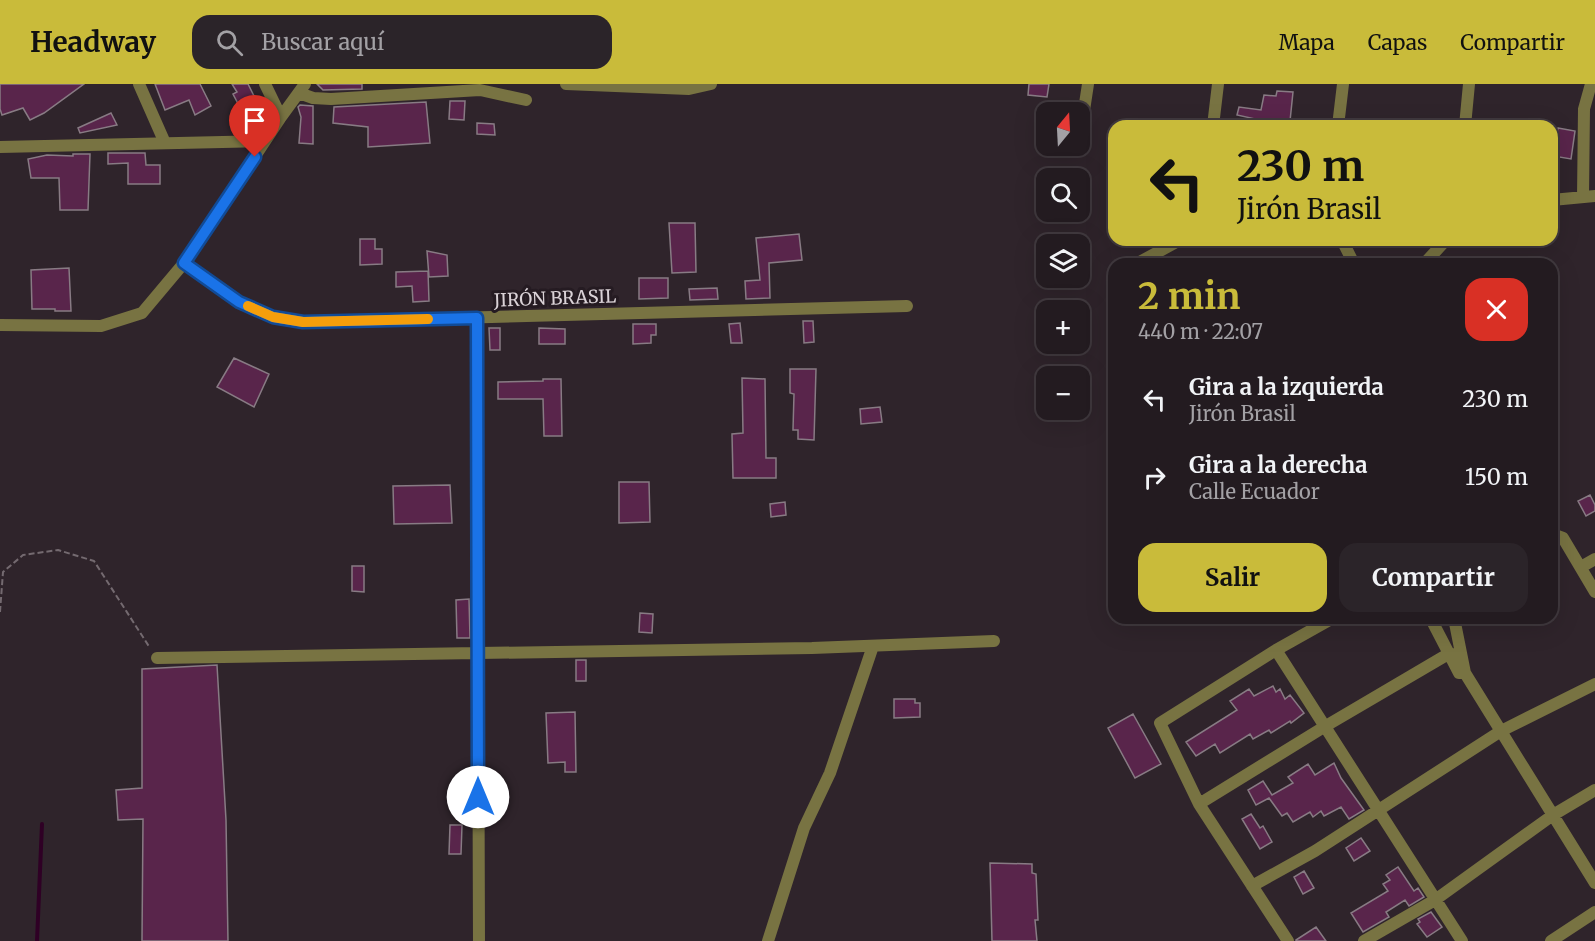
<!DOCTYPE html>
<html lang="es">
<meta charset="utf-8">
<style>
:root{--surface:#231b20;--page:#2b2429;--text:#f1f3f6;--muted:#a3a1a5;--line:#40393e;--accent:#c9bb3a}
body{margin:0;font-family:Merriweather,serif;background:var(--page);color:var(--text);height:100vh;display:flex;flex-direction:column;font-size:22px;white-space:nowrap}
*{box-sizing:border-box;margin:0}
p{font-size:20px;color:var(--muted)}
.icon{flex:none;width:33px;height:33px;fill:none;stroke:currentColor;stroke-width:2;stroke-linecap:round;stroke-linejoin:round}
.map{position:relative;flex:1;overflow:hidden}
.panel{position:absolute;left:1108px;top:174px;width:450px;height:366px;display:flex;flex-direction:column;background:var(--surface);border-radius:18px;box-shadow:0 6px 24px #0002,0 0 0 2px var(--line)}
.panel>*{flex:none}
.top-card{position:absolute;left:1108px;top:36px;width:450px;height:126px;border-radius:18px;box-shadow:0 6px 24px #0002,0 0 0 2px var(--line);background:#c9bb3a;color:#111;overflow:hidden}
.needle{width:39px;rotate:18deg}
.tools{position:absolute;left:1036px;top:18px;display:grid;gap:12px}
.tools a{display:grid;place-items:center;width:54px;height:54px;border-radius:12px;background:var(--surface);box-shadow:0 6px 24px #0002,0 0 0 2px var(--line);font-size:30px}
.pin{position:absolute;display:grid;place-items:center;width:51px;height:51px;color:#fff;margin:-62px -26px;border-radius:50% 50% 50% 0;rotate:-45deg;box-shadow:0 0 6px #0007}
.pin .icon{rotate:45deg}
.me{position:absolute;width:66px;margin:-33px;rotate:0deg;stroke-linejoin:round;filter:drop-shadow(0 0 4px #0008)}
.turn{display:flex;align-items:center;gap:21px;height:126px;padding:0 30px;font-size:27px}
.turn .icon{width:78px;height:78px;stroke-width:2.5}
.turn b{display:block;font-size:42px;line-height:51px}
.round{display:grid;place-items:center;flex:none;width:63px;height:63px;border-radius:18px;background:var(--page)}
.headline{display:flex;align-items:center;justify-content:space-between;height:102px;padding:0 30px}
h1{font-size:36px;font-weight:700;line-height:45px;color:var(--accent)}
.primary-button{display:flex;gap:12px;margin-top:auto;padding:12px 30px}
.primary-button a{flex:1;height:69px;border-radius:18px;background:var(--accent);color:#111;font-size:24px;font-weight:700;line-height:69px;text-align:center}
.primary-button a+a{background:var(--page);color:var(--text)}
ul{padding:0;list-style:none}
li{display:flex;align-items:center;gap:18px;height:78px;padding:0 30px}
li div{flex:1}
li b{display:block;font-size:22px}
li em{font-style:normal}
header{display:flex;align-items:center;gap:36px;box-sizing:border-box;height:84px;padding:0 30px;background:var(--accent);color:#111}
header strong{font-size:28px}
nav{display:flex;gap:33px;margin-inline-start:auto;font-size:21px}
.search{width:420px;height:54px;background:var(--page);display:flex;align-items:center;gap:15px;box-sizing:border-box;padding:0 21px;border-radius:18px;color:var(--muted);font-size:22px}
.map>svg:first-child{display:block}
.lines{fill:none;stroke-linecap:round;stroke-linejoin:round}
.stream{stroke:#2f0025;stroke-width:4}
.building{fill:#59254b;stroke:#887b84;stroke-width:1.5}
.path{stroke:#746a70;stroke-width:2;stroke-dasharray:6 3;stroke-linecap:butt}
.minor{stroke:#787342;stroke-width:12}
.route-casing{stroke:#114b97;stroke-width:15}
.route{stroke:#1a73e8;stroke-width:10}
.slow{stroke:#f59e0b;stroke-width:10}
.labels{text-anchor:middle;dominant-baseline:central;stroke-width:6;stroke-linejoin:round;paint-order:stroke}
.street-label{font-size:18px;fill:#dad2d7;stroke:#251b22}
</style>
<header>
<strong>Headway</strong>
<div class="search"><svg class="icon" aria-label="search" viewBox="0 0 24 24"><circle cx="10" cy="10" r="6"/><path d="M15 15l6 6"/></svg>Buscar aquí</div>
<nav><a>Mapa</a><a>Capas</a><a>Compartir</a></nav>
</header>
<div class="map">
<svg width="1595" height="857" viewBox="0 0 1595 857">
<rect width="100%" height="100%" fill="#2f242b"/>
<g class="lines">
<path class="stream" d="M 37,857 L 42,740"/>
</g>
<path class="building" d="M 0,0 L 84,0 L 44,29 L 30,36 L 23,24 L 2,31 L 0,25 Z
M 155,0 L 200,0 L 211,22 L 195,31 L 189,16 L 165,26 Z
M 232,0 L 248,0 L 260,24 L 245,33 L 233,10 L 237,8 Z
M 317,0 L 362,0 L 362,5 L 323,6 Z
M 1029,0 L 1049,0 L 1047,13 L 1028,11 Z
M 1277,7 L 1293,8 L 1290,37 L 1280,35 L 1281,42 L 1260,42 L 1260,36 L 1237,31 L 1239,23 L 1261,26 L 1264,11 L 1276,12 Z
M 450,17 L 465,17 L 464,36 L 449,35 Z
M 426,18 L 430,59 L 368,63 L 368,43 L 333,39 L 334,23 Z
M 300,21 L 313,22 L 313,60 L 299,59 L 301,33 L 298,23 Z
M 111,29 L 117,41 L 80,49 L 78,44 Z
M 477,39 L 494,40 L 495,51 L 477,50 Z
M 1558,44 L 1575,47 L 1571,75 L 1553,72 Z
M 108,69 L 145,69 L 146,81 L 160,81 L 160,100 L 128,100 L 128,79 L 108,80 Z
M 73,70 L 90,70 L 88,126 L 60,126 L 59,94 L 31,94 L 28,75 L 47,71 L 73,72 Z
M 669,139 L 695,139 L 696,188 L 672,189 Z
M 799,150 L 802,176 L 769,179 L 770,214 L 746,215 L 745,197 L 760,196 L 756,154 Z
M 360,155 L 375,155 L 375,165 L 382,165 L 382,180 L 360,181 Z
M 427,167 L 447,171 L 448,192 L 429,193 Z
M 69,184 L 71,227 L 55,227 L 55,225 L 32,225 L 31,186 Z
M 428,187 L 429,217 L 413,218 L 412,202 L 396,203 L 396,188 Z
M 639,194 L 668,194 L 668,214 L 639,215 Z
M 717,204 L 718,215 L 690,216 L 689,205 Z
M 803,237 L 813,237 L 814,258 L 804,259 Z
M 740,239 L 742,259 L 731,259 L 729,240 Z
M 633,240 L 656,240 L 656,251 L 651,251 L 651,259 L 633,260 Z
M 489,244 L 500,244 L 500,266 L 490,266 Z
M 539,244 L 565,245 L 565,260 L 539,260 Z
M 234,274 L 269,290 L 254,323 L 217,303 Z
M 790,285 L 816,285 L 814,356 L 798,355 L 798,346 L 793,346 L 794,310 L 790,309 Z
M 742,294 L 765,295 L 766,374 L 776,374 L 776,394 L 733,394 L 732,350 L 743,349 Z
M 543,295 L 561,295 L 562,352 L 544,352 L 543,315 L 498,315 L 498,298 L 543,297 Z
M 880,323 L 882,338 L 861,340 L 860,325 Z
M 619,398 L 649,398 L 650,438 L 619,439 Z
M 450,401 L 452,439 L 394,440 L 393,402 Z
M 1590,411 L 1595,421 L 1595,427 L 1586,432 L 1578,417 Z
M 785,418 L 786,431 L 771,433 L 770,420 Z
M 352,482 L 364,482 L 364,508 L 352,507 Z
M 469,515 L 470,554 L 457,554 L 456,516 Z
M 640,529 L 653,530 L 652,549 L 639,548 Z
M 576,576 L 586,576 L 586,597 L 576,597 Z
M 217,581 L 226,736 L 228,857 L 142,857 L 143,735 L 118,736 L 116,706 L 142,704 L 142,585 Z
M 1273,602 L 1276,608 L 1280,605 L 1285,615 L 1290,611 L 1304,629 L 1291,639 L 1290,637 L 1271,649 L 1269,646 L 1253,655 L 1250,650 L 1220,669 L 1215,660 L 1196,672 L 1186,658 L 1237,626 L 1230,617 L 1249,605 L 1254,612 Z
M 894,615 L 915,615 L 915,619 L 920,619 L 920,633 L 894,634 Z
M 575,628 L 576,688 L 565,688 L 565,678 L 548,679 L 546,629 Z
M 1133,630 L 1161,680 L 1135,694 L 1108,644 Z
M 1334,679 L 1341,694 L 1364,726 L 1349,735 L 1341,723 L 1324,732 L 1321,727 L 1313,733 L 1310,728 L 1293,738 L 1287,729 L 1282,732 L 1269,714 L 1256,721 L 1248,706 L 1263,697 L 1272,711 L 1293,699 L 1288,693 L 1308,680 L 1315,691 Z
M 1251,730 L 1260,744 L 1263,742 L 1272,758 L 1260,765 L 1242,735 Z
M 450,741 L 462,741 L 461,770 L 449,770 Z
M 1361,754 L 1370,767 L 1354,777 L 1346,764 Z
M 990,779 L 1032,780 L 1032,789 L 1036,790 L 1038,836 L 1035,836 L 1037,857 L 992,857 Z
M 1398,783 L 1414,807 L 1418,804 L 1424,813 L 1409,822 L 1405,816 L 1386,828 L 1389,833 L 1363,848 L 1351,829 L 1388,807 L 1383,800 L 1390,796 L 1386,791 Z
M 1304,787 L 1314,804 L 1303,810 L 1294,793 Z
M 1431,828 L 1442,843 L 1427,853 L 1417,840 L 1420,838 L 1418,835 Z
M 1316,843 L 1326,857 L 1296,857 L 1296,856 Z"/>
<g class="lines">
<path class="path" d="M 0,528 L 3,488 L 23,471 L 58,466 L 94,477 L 150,564"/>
<path class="minor" d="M 139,0 L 165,59
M 265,0 L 281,33
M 566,0 L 689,5 L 711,0
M 299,9 L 313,14 L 331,15 L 480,6 L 526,16
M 1213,42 L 1218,0
M 1338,42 L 1343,0
M 1465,42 L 1469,0
M 1081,46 L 1088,0
M 0,63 L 265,57
M 1583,113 L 1584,25 L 1591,0
M 1552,116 L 1595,112
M 1342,156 L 1354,180
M 184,179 L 239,218 L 273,233 L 303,238 L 907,222
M 1136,180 L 1180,156
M 1424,180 L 1446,156
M 477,234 L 479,857
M 0,241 L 101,242 L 142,229 L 184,179 L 281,33 L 305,0
M 1552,450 L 1563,454 L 1595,508
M 1581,483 L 1595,475
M 1454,534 L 1465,589 L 1595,799
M 1431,535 L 1459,589 L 1464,589
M 1276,566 L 1462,857
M 157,574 L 812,564 L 994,557
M 1199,720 L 1324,643 L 1450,569
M 1252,802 L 1315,767 L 1501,647 L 1595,600
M 768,857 L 804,744 L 830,689 L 873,562
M 1288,857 L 1199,720 L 1160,639 L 1276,566 L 1333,534
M 1364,857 L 1435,816 L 1553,731 L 1595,706
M 1551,857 L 1595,828"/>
</g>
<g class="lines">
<defs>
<path id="route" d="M 255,73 L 184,179 L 239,218 L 273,233 L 303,238 L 477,234 L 478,713"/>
</defs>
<use href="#route" class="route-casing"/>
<use href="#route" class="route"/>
<path class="slow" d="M 248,222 L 273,233 L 303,238 L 428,235"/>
</g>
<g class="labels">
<g class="street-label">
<text transform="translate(555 214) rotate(-2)">JIRÓN BRASIL</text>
</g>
</g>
</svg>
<div class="tools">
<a><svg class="needle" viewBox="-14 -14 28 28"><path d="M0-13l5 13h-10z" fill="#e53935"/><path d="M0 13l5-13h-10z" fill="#a3a1a5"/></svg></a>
<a><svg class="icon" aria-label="search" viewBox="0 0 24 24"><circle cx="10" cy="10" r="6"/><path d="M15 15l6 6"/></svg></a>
<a><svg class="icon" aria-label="layers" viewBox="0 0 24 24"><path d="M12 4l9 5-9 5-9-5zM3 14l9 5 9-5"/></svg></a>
<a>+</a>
<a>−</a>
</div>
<div class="pin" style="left:255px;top:73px;background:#d93025"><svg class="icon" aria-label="arrive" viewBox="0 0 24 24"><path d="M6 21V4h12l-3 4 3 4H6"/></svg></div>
<svg class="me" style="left:478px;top:713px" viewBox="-20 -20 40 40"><circle r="19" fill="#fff"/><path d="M0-13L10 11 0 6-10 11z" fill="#1a73e8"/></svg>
<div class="top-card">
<div class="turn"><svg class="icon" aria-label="left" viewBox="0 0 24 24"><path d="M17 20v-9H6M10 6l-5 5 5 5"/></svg><div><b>230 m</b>Jirón Brasil</div></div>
</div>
<section class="panel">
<div class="headline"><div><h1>2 min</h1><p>440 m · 22:07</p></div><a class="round" style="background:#d93025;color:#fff"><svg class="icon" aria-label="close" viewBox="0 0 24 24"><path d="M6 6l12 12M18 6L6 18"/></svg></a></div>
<ul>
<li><svg class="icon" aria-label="left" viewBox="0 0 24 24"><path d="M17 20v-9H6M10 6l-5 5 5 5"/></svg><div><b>Gira a la izquierda</b><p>Jirón Brasil</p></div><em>230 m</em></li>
<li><svg class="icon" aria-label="right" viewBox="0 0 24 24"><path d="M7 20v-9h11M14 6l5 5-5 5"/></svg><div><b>Gira a la derecha</b><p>Calle Ecuador</p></div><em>150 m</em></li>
</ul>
<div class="primary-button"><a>Salir</a><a>Compartir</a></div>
</section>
</div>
